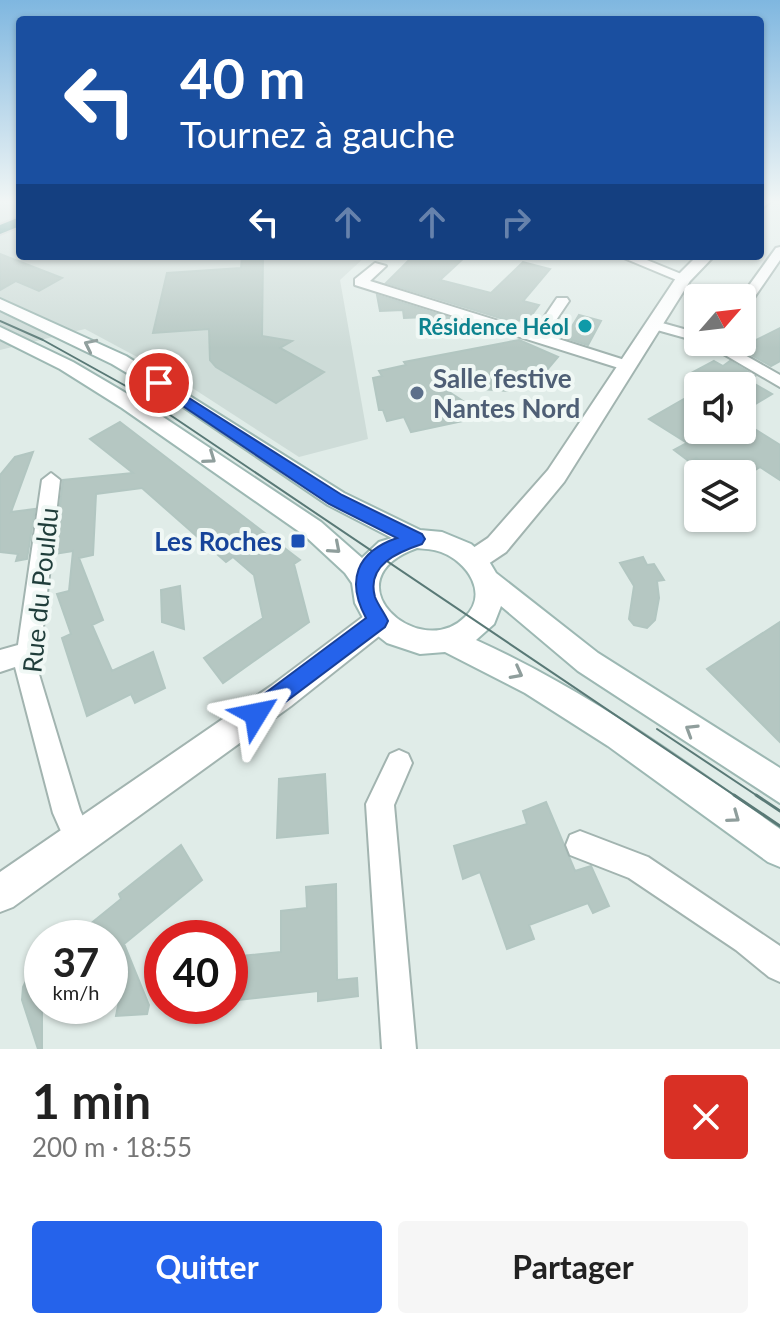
<!DOCTYPE html>
<html lang="fr">
<meta charset="utf-8">
<style>
:root{--surface:#fff;--page:#f6f6f6;--text:#222;--muted:#767676;--accent:#2563eb}
body{margin:0;font-family:Lato,sans-serif;background:var(--page);color:var(--text);height:100vh;display:flex;flex-direction:column;font-size:30px;white-space:nowrap}
*{box-sizing:border-box;margin:0}
p{font-size:26px;color:var(--muted)}
.icon{flex:none;width:44px;height:44px;fill:none;stroke:currentColor;stroke-width:2;stroke-linecap:round;stroke-linejoin:round}
.map{position:relative;height:1049px;overflow:hidden}
.sheet{display:flex;flex-direction:column;background:var(--surface);flex:1}
.sheet>*{flex:none}
.banner{position:absolute;left:16px;top:16px;width:748px;height:244px;border-radius:8px;box-shadow:0 2px 6px #0004;background:#1a4fa0;color:#fff;overflow:hidden}
.needle{width:52px;rotate:62deg}
.buttons{position:absolute;left:684px;top:284px;display:grid;gap:16px}
.buttons a{display:grid;place-items:center;width:72px;height:72px;border-radius:8px;background:var(--surface);box-shadow:0 2px 6px #0004;font-size:40px}
.speed{position:absolute;left:24px;top:920px;display:flex;gap:16px;font-size:40px;font-weight:700;text-align:center}
.speed>*{display:grid;place-content:center;width:104px;height:104px;border-radius:50%;background:var(--surface);box-shadow:0 2px 6px #0004;line-height:1}
.speed small{font-size:20px;font-weight:400}
.speed .limit{border:12px solid #d22;background:#fff;color:#111}
.pin{position:absolute;display:grid;place-items:center;width:68px;height:68px;color:#fff;margin:-34px;border:4px solid #fff;border-radius:50%;box-shadow:0 2px 8px #0007}
.me{position:absolute;width:88px;margin:-44px;rotate:55deg;stroke-linejoin:round;filter:drop-shadow(0 0 6px #0008)}
.turn{display:flex;align-items:center;gap:28px;height:168px;padding:0 32px;font-size:36px}
.turn .icon{width:104px;height:104px;stroke-width:2.5}
.turn b{display:block;font-size:56px;line-height:68px}
.lanes{display:flex;align-items:center;height:76px;padding:0 32px;background:#0003;justify-content:center;gap:40px;direction:ltr}
.lanes .off{opacity:.35}
.round{display:grid;place-items:center;flex:none;width:84px;height:84px;border-radius:8px;background:var(--page)}
.headline{display:flex;align-items:center;justify-content:space-between;height:136px;padding:0 32px}
h1{font-size:48px;font-weight:700;line-height:60px}
.cta{display:flex;gap:16px;margin-top:auto;padding:16px 32px}
.cta a{flex:1;height:92px;border-radius:8px;background:var(--accent);color:#fff;font-size:32px;font-weight:700;line-height:92px;text-align:center}
.cta a+a{background:var(--page);color:var(--text)}
.map>svg:first-child{display:block}
.built{fill:#cedcd8}
.building{fill:#b5c7c2;stroke:#b2c6c1;stroke-width:2}
.lines{fill:none;stroke-linecap:round;stroke-linejoin:round}
.minor-casing{stroke:#a2b4b0;stroke-width:4}
.tertiary-casing{stroke:#a2b4b0;stroke-width:4}
.secondary-casing{stroke:#9db8b3;stroke-width:4}
.trunk-casing{stroke:#c0c9c8;stroke-width:4}
.minor{fill:#fff;fill-rule:evenodd}
.tertiary{fill:#fff;fill-rule:evenodd}
.secondary{fill:#fff;fill-rule:evenodd}
.trunk{fill:#458883;fill-rule:evenodd}
.tram-far1{stroke:#597976;stroke-width:2}
.tram{stroke:#597976;stroke-width:3}
.oneway{stroke:#8f9e9c}
.route{fill:#2563eb;stroke:#184099;stroke-width:2}
.culture-dot{fill:#0f9aa8;stroke:#f0f8f5;stroke-width:3}
.service-dot{fill:#5c6f8a;stroke:#f0f8f5;stroke-width:3}
.transit-dot{fill:#1a4fb4;stroke:#f0f8f5;stroke-width:3}
.labels{text-anchor:middle;dominant-baseline:central;stroke-width:8;stroke-linejoin:round;paint-order:stroke}
.far-culture-label{font-size:22px;font-weight:bold;fill:#0d838f;stroke:#f0f8f5;text-anchor:end}
.service-label{font-size:26px;font-weight:bold;fill:#4e5e75;stroke:#f0f8f5;text-anchor:start}
.transit-label{font-size:26px;font-weight:bold;fill:#164399;stroke:#f0f8f5;text-anchor:end}
.street-label{font-size:26px;fill:#1f3d3a;stroke:#f0f8f5}
</style>
<div class="map">
<svg width="780" height="1049" viewBox="0 0 780 1049">
<rect width="100%" height="100%" fill="#e0ece8"/>
<path class="built" d="M 0,201 L 20,201 L 20,256 L 366,256 L 340,280 L 368,439 L 299,457 L 180,380 L 85,329 L 0,350 Z"/>
<path class="building" d="M 0,254 L 62,278 L 39,291 L 16,281 L 0,290 Z
M 242,256 L 263,256 L 262,336 L 292,341 L 280,348 L 324,372 L 276,403 L 216,367 L 210,360 L 209,329 L 153,333 L 167,273 L 241,268 Z
M 413,256 L 466,256 L 440,280 L 491,293 L 523,262 L 550,269 L 523,301 L 539,305 L 528,320 L 510,321 L 386,283 Z
M 377,295 L 466,323 L 429,325 L 427,317 L 404,318 L 403,310 L 380,311 Z
M 579,315 L 601,321 L 588,345 L 565,338 Z
M 780,328 L 780,361 L 771,366 L 746,352 L 756,346 L 750,343 Z
M 519,340 L 558,357 L 535,384 L 508,391 L 440,386 L 486,416 L 411,432 L 404,417 L 387,421 L 383,410 L 379,410 L 373,378 L 382,376 L 379,371 L 406,365 L 404,362 Z
M 714,361 L 723,366 L 730,361 L 755,376 L 748,380 L 772,394 L 742,412 L 742,384 L 717,386 L 693,372 Z
M 698,391 L 698,430 L 742,430 L 742,421 L 780,445 L 780,480 L 760,467 L 749,474 L 719,474 L 696,458 L 690,462 L 674,450 L 687,443 L 649,419 Z
M 120,422 L 300,560 L 294,564 L 309,622 L 223,683 L 204,658 L 263,618 L 254,575 L 233,557 L 226,562 L 142,488 L 96,494 L 93,555 L 79,558 L 103,620 L 92,625 L 112,671 L 153,652 L 165,688 L 135,703 L 131,694 L 87,716 L 62,638 L 71,634 L 57,594 L 69,591 L 73,551 L 54,554 L 63,480 L 133,473 L 90,439 Z
M 33,452 L 11,512 L 35,509 L 27,559 L 16,561 L 18,554 L 0,552 L 0,475 L 15,457 Z
M 643,557 L 647,565 L 654,564 L 664,580 L 657,581 L 659,598 L 655,620 L 647,628 L 634,625 L 629,619 L 634,586 L 620,563 Z
M 180,586 L 182,609 L 184,629 L 162,622 L 161,590 Z
M 780,622 L 780,742 L 707,669 Z
M 325,774 L 328,833 L 277,838 L 279,779 Z
M 546,802 L 575,871 L 591,866 L 609,906 L 593,913 L 588,903 L 529,925 L 534,939 L 507,949 L 480,872 L 463,879 L 454,846 L 527,824 L 523,811 Z
M 181,845 L 202,880 L 124,944 L 149,1005 L 147,1014 L 116,1016 L 124,976 L 110,977 L 110,938 L 73,938 L 121,899 L 119,894 Z
M 336,884 L 337,980 L 357,978 L 358,996 L 318,1001 L 318,991 L 230,1001 L 230,957 L 281,952 L 281,911 L 307,908 L 306,887 Z
M 42,949 L 42,1049 L 38,1049 L 22,1000 L 23,987 Z"/>
<g class="lines">
<defs>
<path id="minor" d="M 780,247 L 780,260 L 747,308 L 742,309 L 740,298 L 776,248 Z
M 619,256 L 637,256 L 691,278 L 679,281 Z
M 375,263 L 386,266 L 370,281 L 534,332 L 557,298 L 567,298 L 569,301 L 546,335 L 634,363 L 636,366 L 628,371 L 622,369 L 355,285 L 355,279 Z
M 655,321 L 698,333 L 700,342 L 650,328 L 650,322 Z
M 703,342 L 722,342 L 780,375 L 780,387 Z
M 51,473 L 60,480 L 38,671 L 80,810 L 92,837 L 88,847 L 78,851 L 68,847 L 53,813 L 15,667 L 0,672 L 0,650 L 18,645 L 42,480 Z
M 399,750 L 408,754 L 412,763 L 394,805 L 416,1049 L 382,1049 L 366,804 L 390,754 Z
M 580,831 L 648,857 L 780,946 L 780,982 L 769,977 L 736,950 L 629,878 L 570,855 L 566,845 L 570,835 Z"/>
<path id="tertiary" d="M 760,201 L 771,201 L 760,210 Z
M 697,256 L 714,256 L 690,281 L 564,482 L 506,552 L 485,566 L 476,569 L 467,566 L 463,559 L 467,552 L 488,538 L 548,470 L 678,275 Z
M 378,609 L 388,613 L 392,621 L 388,629 L 291,706 L 13,907 L 0,912 L 0,872 L 271,686 L 368,613 Z"/>
<path id="secondary" d="M 0,299 L 126,356 L 344,493 L 420,530 L 442,532 L 471,544 L 487,558 L 496,573 L 598,653 L 780,768 L 780,803 L 578,671 L 501,606 L 494,624 L 476,640 C 586,690 683,760 780,829 L 780,867 L 768,862 L 608,746 L 525,693 L 445,652 L 420,654 L 387,643 L 369,629 L 355,603 L 352,583 L 345,573 L 304,535 L 122,408 L 60,369 L 0,339 L 0,327 L 73,362 L 136,399 L 321,522 L 362,558 L 379,542 L 392,538 L 328,505 L 179,404 L 112,364 L 0,310 ZM 417,548 C 425,549 433,549 441,552 C 468,562 489,594 465,617 C 419,663 327,580 417,548 Z"/>
<path id="trunk" d="M 20,217 L 20,226 L 0,234 L 0,225 Z"/>
</defs>
<use href="#minor" class="minor-casing"/>
<use href="#tertiary" class="tertiary-casing"/>
<use href="#secondary" class="secondary-casing"/>
<use href="#trunk" class="trunk-casing"/>
<use href="#minor" class="minor"/>
<use href="#tertiary" class="tertiary"/>
<use href="#secondary" class="secondary"/>
<use href="#trunk" class="trunk"/>
<path class="tram-far1" d="M 0,321 L 43,340 L 133,390 L 737,797
M 657,729 L 759,797"/>
<path class="tram" d="M 734,795 L 780,826
M 756,795 L 780,811"/>
</g>
<defs><path id="oneway-chevron" d="M-2-3.5L2.5 0L-2 3.5" fill="none" stroke-width="1.6" stroke-linecap="round" stroke-linejoin="round" transform="scale(2)"/></defs>
<g class="oneway">
<use href="#oneway-chevron" transform="translate(90 345) rotate(-154)"/>
<use href="#oneway-chevron" transform="translate(210 458) rotate(35)"/>
<use href="#oneway-chevron" transform="translate(335 548) rotate(41)"/>
<use href="#oneway-chevron" transform="translate(517 673) rotate(28)"/>
<use href="#oneway-chevron" transform="translate(691 730) rotate(-148)"/>
<use href="#oneway-chevron" transform="translate(734 817) rotate(36)"/>
</g>
<linearGradient id="sky" x2="0" y2="1"><stop stop-color="#7fb7e0"/><stop offset="0.58" stop-color="#f1f6f5"/><stop offset="1" stop-color="#f1f6f5" stop-opacity="0"/></linearGradient>
<rect width="780" height="348" fill="url(#sky)"/>
<path class="route" d="M 159,379 L 342,495 L 422,534 L 425,539 L 422,544 C 398,552 366,565 375,597 C 378,605 385,614 388,621 L 385,627 L 256,724 L 248,721 L 244,714 L 248,706 L 366,618 C 346,581 356,552 397,538 L 329,504 L 153,386 L 153,380 Z"/>
<circle class="culture-dot" cx="585" cy="326" r="8"/>
<circle class="service-dot" cx="417" cy="393" r="8"/>
<rect class="transit-dot" x="290" y="533" width="16" height="16" rx="4"/>
<g class="labels">
<g class="far-culture-label">
<text x="569" y="326">Résidence Héol</text>
</g>
<g class="service-label">
<text x="433" y="378">Salle festive<tspan x="433" dy="30">Nantes Nord</tspan></text>
</g>
<g class="transit-label">
<text x="282" y="541">Les Roches</text>
</g>
<g class="street-label">
<text transform="translate(40 590) rotate(-84)">Rue du Pouldu</text>
</g>
</g>
</svg>
<div class="buttons">
<a><svg class="needle" viewBox="-14 -14 28 28"><path d="M0-13l5 13h-10z" fill="#e53935"/><path d="M0 13l5-13h-10z" fill="#767676"/></svg></a>
<a><svg class="icon" aria-label="sound" viewBox="0 0 24 24"><path d="M4 9h4l5-4v14l-5-4H4zM17 9q2 3 0 6"/></svg></a>
<a><svg class="icon" aria-label="layers" viewBox="0 0 24 24"><path d="M12 4l9 5-9 5-9-5zM3 14l9 5 9-5"/></svg></a>
</div>
<div class="speed"><div>37<small>km/h</small></div><div class="limit">40</div></div>
<div class="pin" style="left:159px;top:383px;background:#d93025"><svg class="icon" aria-label="arrive" viewBox="0 0 24 24"><path d="M6 21V4h12l-3 4 3 4H6"/></svg></div>
<svg class="me" style="left:256px;top:714px" viewBox="-20 -20 40 40"><path d="M0-17L14 15 0 8-14 15z" fill="#2563eb" stroke="#fff" stroke-width="4"/></svg>
<div class="banner">
<div class="turn"><svg class="icon" aria-label="left" viewBox="0 0 24 24"><path d="M17 20v-9H6M10 6l-5 5 5 5"/></svg><div><b>40 m</b>Tournez à gauche</div></div>
<div class="lanes"><svg class="icon" aria-label="left" viewBox="0 0 24 24"><path d="M17 20v-9H6M10 6l-5 5 5 5"/></svg><svg class="icon off" aria-label="ahead" viewBox="0 0 24 24"><path d="M12 20V5M6 11l6-6 6 6"/></svg><svg class="icon off" aria-label="ahead" viewBox="0 0 24 24"><path d="M12 20V5M6 11l6-6 6 6"/></svg><svg class="icon off" aria-label="right" viewBox="0 0 24 24"><path d="M7 20v-9h11M14 6l5 5-5 5"/></svg></div>
</div>
</div>
<section class="sheet">
<div class="headline"><div><h1>1 min</h1><p>200 m · 18:55</p></div><a class="round" style="background:#d93025;color:#fff"><svg class="icon" aria-label="close" viewBox="0 0 24 24"><path d="M6 6l12 12M18 6L6 18"/></svg></a></div>
<div class="cta"><a>Quitter</a><a>Partager</a></div>
</section>
